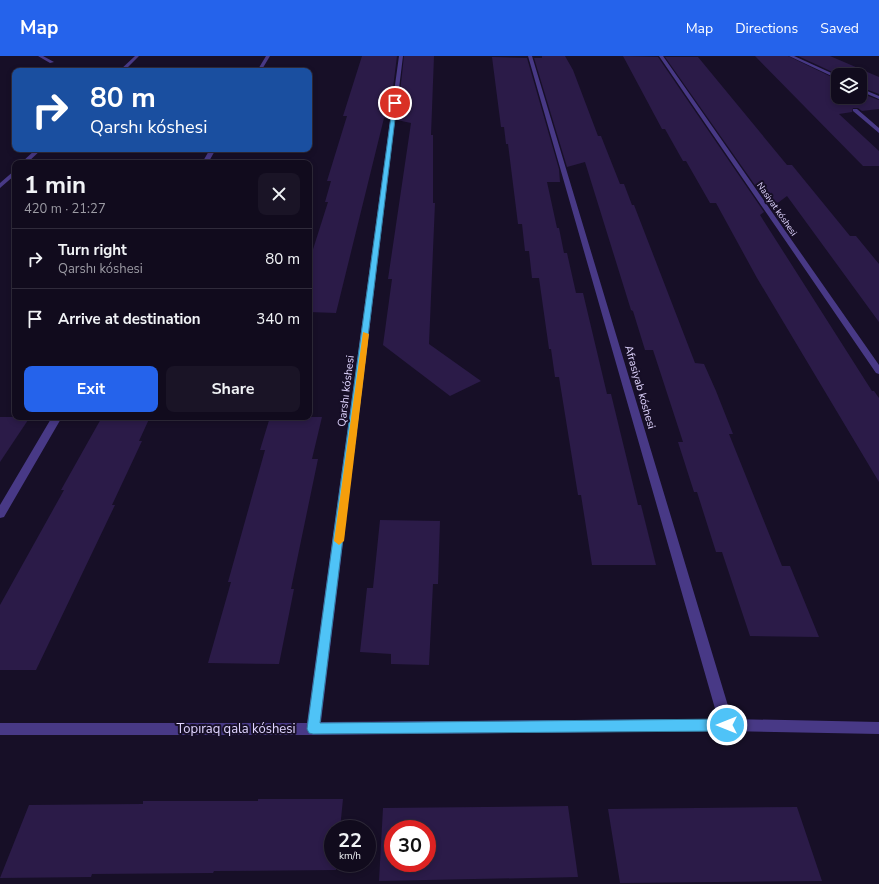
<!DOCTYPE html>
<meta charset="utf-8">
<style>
:root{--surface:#110b1d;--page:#1a1426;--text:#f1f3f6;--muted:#9c9ba4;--line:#302b3b;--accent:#2563eb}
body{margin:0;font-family:"Nunito Sans",sans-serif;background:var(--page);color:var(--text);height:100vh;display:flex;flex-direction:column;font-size:15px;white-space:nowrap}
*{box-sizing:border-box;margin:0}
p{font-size:13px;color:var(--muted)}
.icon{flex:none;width:22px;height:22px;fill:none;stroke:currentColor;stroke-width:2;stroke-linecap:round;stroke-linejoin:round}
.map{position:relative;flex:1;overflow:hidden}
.panel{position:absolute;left:12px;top:104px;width:300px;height:260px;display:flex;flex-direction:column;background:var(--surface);border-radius:8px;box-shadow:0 2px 6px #0003,0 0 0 1px var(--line)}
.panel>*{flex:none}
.top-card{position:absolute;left:12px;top:12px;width:300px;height:84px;border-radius:8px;box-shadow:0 2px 6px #0003,0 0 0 1px var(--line);background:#1a4fa0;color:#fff;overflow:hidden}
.tools{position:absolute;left:831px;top:12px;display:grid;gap:8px}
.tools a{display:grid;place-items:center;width:36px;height:36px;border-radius:8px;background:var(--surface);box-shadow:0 2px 6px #0003,0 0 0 1px var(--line);font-size:20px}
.speed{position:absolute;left:324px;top:764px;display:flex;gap:8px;font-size:20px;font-weight:700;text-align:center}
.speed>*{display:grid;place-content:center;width:52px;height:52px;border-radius:50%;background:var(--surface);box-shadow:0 2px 6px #0003,0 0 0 1px var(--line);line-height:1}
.speed small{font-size:10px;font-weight:400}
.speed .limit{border:6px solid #d22;background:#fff;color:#111}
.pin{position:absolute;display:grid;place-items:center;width:34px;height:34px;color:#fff;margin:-17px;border:2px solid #fff;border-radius:50%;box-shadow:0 1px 4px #0007}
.me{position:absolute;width:44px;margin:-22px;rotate:270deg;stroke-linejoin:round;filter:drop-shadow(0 0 3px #0008)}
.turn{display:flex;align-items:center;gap:14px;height:84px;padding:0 12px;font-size:18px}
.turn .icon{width:52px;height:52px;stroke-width:2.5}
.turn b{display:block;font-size:28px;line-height:34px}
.round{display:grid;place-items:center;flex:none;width:42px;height:42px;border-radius:8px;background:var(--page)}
.summary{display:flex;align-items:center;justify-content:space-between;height:68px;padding:0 12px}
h1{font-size:24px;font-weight:700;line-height:30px}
.primary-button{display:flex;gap:8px;margin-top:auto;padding:8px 12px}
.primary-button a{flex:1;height:46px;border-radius:8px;background:var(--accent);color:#fff;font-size:16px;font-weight:700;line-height:46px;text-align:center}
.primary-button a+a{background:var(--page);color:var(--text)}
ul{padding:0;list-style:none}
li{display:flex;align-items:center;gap:12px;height:60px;padding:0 12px;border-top:1px solid var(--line)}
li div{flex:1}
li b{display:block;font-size:15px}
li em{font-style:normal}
header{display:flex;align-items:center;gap:24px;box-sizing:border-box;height:56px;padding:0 20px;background:var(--accent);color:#fff}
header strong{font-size:19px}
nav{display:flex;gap:22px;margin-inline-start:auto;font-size:14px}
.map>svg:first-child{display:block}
.building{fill:#2b1b48;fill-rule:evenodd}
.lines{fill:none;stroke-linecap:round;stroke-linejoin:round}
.service{fill:#483986;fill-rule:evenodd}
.minor{fill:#483986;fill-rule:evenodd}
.route{fill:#4fc3f7;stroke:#337fa1}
.slow{fill:#f59e0b}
.labels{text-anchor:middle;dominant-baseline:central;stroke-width:4;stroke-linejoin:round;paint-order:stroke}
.far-street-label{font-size:9px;fill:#e0d5ff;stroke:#170f27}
.street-label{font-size:11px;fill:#e0d5ff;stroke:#170f27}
.near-street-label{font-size:13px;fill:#e0d5ff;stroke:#170f27}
</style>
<header>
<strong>Map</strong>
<nav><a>Map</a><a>Directions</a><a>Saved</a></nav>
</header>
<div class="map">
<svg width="879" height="828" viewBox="0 0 879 828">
<rect width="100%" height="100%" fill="#170f27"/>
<path class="building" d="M 362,0 L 397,0 L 389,63 L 384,62 L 336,257 L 309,256 L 309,206 L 328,146 L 325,146 L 331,125 L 327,125 L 347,60 L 343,60 Z
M 404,0 L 434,0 L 431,79 L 433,79 L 433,147 L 435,147 L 429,288 L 481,325 L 450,340 L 383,289 L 392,223 L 388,223 L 411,67 L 397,64 Z
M 542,0 L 565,0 L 573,14 L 598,80 L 601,80 L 620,128 L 624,128 L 632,149 L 634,149 L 695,307 L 704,308 L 716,335 L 733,378 L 729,378 L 782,510 L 790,510 L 819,581 L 750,580 L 722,496 L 716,496 L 697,436 L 694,436 L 678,386 L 683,386 L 653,294 L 645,294 L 633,255 L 631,254 L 585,106 L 567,111 L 534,2 L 542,2 Z
M 623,0 L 658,1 L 764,156 L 760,159 L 872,335 L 874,335 L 879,342 L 879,426 L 757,222 L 716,147 L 710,147 L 686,105 L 683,105 L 665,73 L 662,73 Z
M 755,0 L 788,0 L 838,24 L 838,41 L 860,41 L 860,37 L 879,44 L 879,53 L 862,55 L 858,52 L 853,52 L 852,56 L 839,58 L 879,95 L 879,110 L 863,110 Z
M 798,0 L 830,0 L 879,21 L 879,38 L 860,31 L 860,19 L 839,19 Z
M 492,1 L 527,2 L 559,113 L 560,126 L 547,126 L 557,172 L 559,172 L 564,197 L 567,197 L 576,237 L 583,237 L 607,338 L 611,338 L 638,449 L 641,449 L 656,509 L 592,509 L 581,439 L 578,439 L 559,321 L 555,321 L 551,293 L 549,293 L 539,222 L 532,222 L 529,195 L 525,195 L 522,168 L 518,168 L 508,88 L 506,88 L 504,71 L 501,71 Z
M 665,1 L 698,1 L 787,109 L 792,109 L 850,180 L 856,180 L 879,208 L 879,266 L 787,140 L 771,152 Z
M 0,361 L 30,361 L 0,406 Z
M 102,361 L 150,361 L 139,385 L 142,385 L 112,449 L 115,449 L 36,614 L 0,614 L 0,549 L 64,434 L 61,434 Z
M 270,361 L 322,361 L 312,403 L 318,403 L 291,533 L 294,533 L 279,608 L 208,607 L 231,526 L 228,526 L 265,394 L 260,394 Z
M 380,464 L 440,465 L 438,528 L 433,528 L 429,609 L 391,608 L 391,598 L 360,596 L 367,532 L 373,532 Z
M 258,743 L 343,743 L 340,773 L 333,773 L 333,807 L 337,807 L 336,814 L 214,815 L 213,817 L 92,818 L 91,821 L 0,822 L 29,749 L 143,748 L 143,745 L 258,745 Z
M 568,750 L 578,821 L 379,825 L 383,752 ZM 393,773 L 427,773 L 427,807 L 393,807 Z
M 797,751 L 822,825 L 620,827 L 608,753 Z"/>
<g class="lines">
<path class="service" d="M 38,0 L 43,0 L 54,6 L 50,7 Z"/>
<path class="minor" d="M 135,0 L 139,0 L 124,15 L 119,15 Z
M 266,0 L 270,0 L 261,15 L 257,15 Z
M 399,0 L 403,0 L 321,666 L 718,663 L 528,0 L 532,0 L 732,663 L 879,666 L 879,678 L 727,675 L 313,679 L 0,679 L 0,667 L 307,667 Z
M 659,0 L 663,0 L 879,309 L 879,318 L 876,317 Z
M 789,0 L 794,0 L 838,20 L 838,23 Z
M 860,32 L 879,40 L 879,43 L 860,35 Z
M 853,53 L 857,53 L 879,72 L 879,77 L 853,55 Z
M 36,93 L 42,93 L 27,107 L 21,107 Z
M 210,93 L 216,93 L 208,107 L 202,107 Z
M 15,114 L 15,119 L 0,132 L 0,127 Z
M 52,361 L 62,361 L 4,461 L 0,462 L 0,449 Z"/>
</g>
<path class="route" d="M 393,46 L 397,47 L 320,667 L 727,663 L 731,665 L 733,669 L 731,673 L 727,675 L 313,678 L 309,677 L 307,673 Z"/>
<path class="slow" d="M 363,276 L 369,278 L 344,485 L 339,489 L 334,485 Z"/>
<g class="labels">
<g class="far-street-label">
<text transform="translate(777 153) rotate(55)">Nasiyat kóshesi</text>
</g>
<g class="street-label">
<text transform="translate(640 331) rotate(74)">Afrasiyab kóshesi</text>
<text transform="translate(346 335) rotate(-83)">Qarshı kóshesi</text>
</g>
<g class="near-street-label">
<text x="236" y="673">Topıraq qala kóshesi</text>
</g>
</g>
</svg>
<div class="tools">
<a><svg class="icon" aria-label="layers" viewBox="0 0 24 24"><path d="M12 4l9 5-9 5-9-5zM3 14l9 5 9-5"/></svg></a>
</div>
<div class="speed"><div>22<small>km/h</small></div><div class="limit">30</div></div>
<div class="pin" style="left:395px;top:47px;background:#d93025"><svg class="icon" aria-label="arrive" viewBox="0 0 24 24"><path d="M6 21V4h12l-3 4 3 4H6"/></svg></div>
<svg class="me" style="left:727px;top:669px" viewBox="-20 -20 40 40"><circle r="17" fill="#4fc3f7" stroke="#fff" stroke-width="3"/><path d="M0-11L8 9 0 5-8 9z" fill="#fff"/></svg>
<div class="top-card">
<div class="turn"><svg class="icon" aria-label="right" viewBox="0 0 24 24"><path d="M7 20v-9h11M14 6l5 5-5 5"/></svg><div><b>80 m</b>Qarshı kóshesi</div></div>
</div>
<section class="panel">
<div class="summary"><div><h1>1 min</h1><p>420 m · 21:27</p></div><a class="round"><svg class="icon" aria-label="close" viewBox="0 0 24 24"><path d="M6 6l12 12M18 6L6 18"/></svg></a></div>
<ul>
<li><svg class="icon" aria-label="right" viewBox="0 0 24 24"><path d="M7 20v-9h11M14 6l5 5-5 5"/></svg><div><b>Turn right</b><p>Qarshı kóshesi</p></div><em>80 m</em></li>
<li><svg class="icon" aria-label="arrive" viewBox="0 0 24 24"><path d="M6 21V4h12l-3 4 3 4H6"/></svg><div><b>Arrive at destination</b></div><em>340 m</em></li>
</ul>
<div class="primary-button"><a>Exit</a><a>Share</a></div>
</section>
</div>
